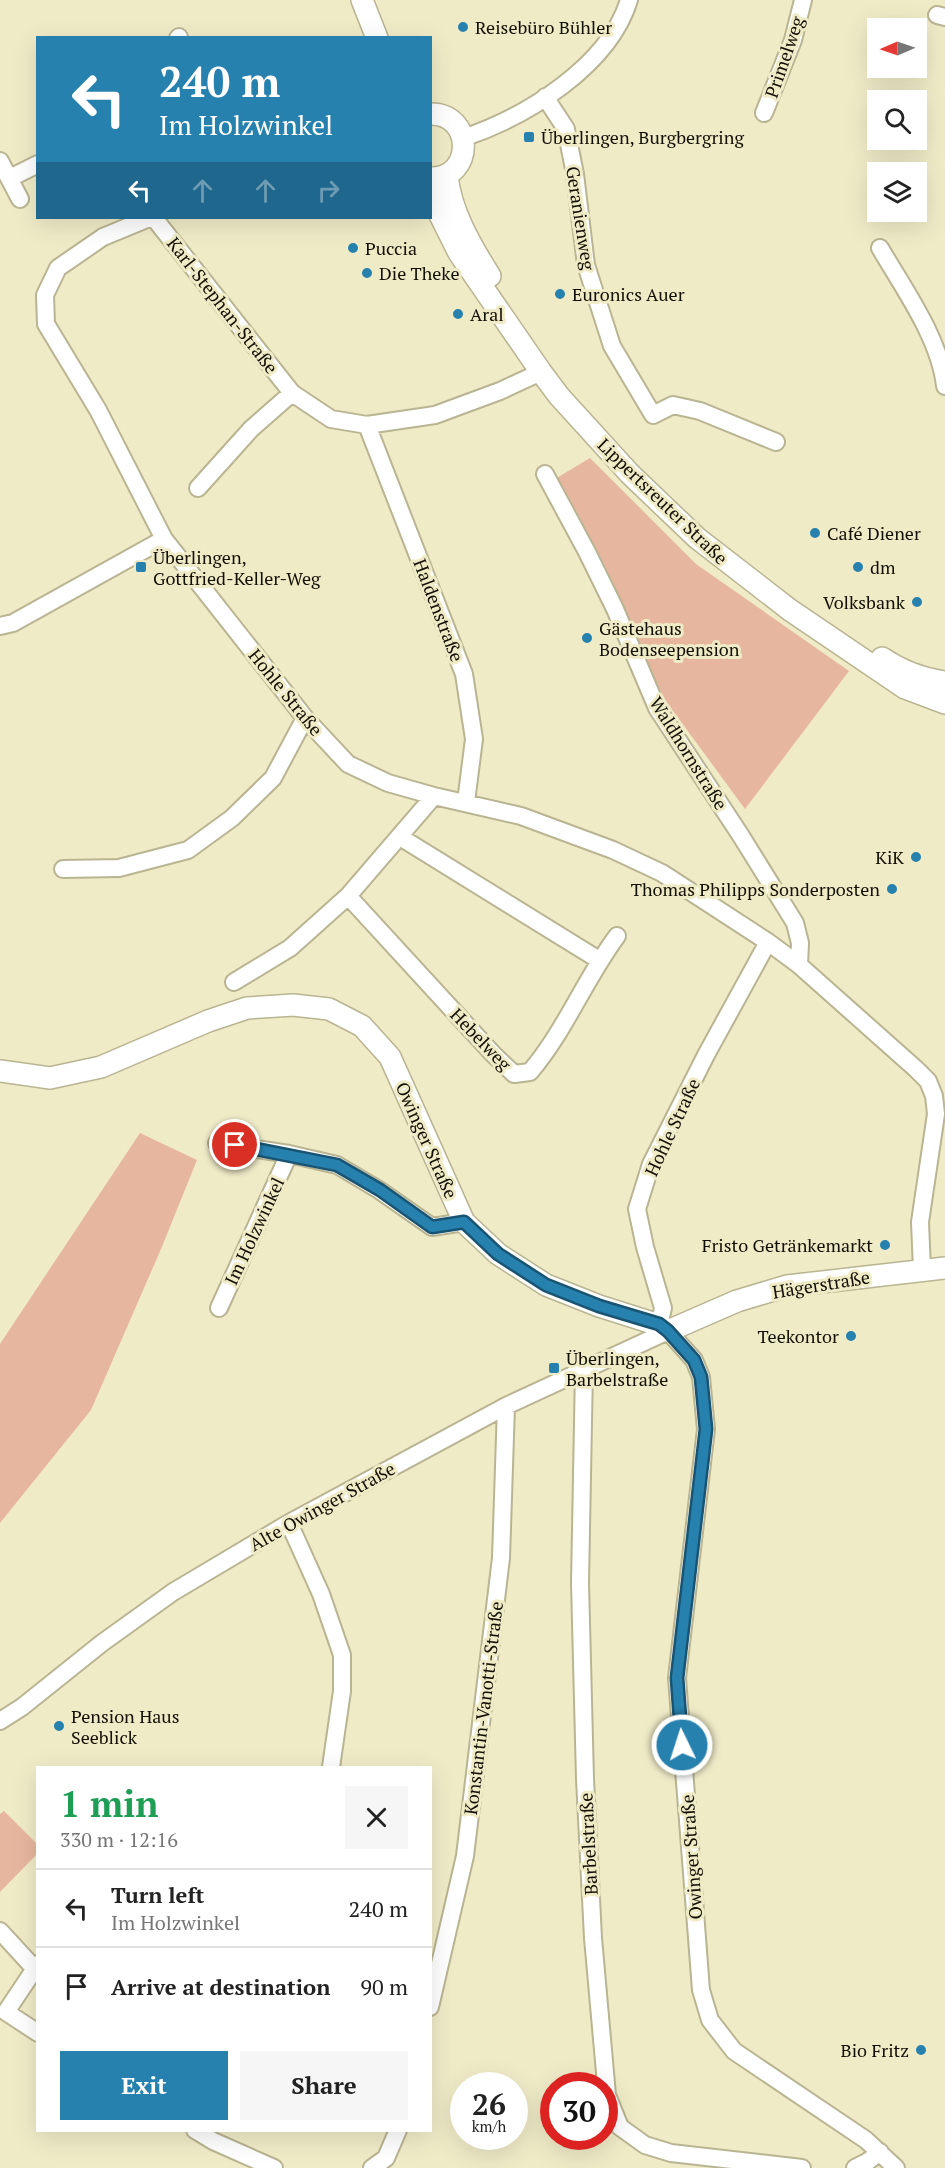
<!DOCTYPE html>
<meta charset="utf-8">
<style>
:root{--surface:#fff;--page:#f6f6f6;--text:#222;--muted:#767676;--line:#e0e0e0;--accent:#2781af}
body{margin:0;font-family:"PT Serif",serif;background:var(--page);color:var(--text);height:100vh;display:flex;flex-direction:column;font-size:22px;white-space:nowrap}
*{box-sizing:border-box;margin:0}
p{font-size:20px;color:var(--muted)}
.icon{flex:none;width:33px;height:33px;fill:none;stroke:currentColor;stroke-width:2;stroke-linecap:round;stroke-linejoin:round}
.map{position:relative;flex:1;overflow:hidden}
.sheet{position:absolute;left:36px;top:1766px;width:396px;height:366px;display:flex;flex-direction:column;background:var(--surface);border-radius:0px;box-shadow:0 6px 24px #0002}
.sheet>*{flex:none}
.banner{position:absolute;left:36px;top:36px;width:396px;height:183px;border-radius:0px;box-shadow:0 6px 24px #0002;background:#2781af;color:#fff;overflow:hidden}
.needle{width:39px;rotate:268deg}
.fabs{position:absolute;left:867px;top:18px;display:grid;gap:12px}
.fabs a{display:grid;place-items:center;width:60px;height:60px;border-radius:0px;background:var(--surface);box-shadow:0 6px 24px #0002;font-size:30px}
.speed{position:absolute;left:450px;top:2072px;display:flex;gap:12px;font-size:30px;font-weight:700;text-align:center}
.speed>*{display:grid;place-content:center;width:78px;height:78px;border-radius:50%;background:var(--surface);box-shadow:0 6px 24px #0002;line-height:1}
.speed small{font-size:15px;font-weight:400}
.speed .limit{border:9px solid #d22;background:#fff;color:#111}
.pin{position:absolute;display:grid;place-items:center;width:51px;height:51px;color:#fff;margin:-26px;border:3px solid #fff;border-radius:50%;box-shadow:0 2px 6px #0007}
.me{position:absolute;width:66px;margin:-33px;rotate:356deg;stroke-linejoin:round;filter:drop-shadow(0 0 4px #0008)}
.turn{display:flex;align-items:center;gap:21px;height:126px;padding:0 24px;font-size:27px}
.turn .icon{width:78px;height:78px;stroke-width:2.5}
.turn b{display:block;font-size:42px;line-height:51px}
.lanes{display:flex;align-items:center;height:57px;padding:0 24px;background:#0003;justify-content:center;gap:30px;direction:ltr}
.lanes .off{opacity:.35}
.round{display:grid;place-items:center;flex:none;width:63px;height:63px;border-radius:0px;background:var(--page)}
.overview{display:flex;align-items:center;justify-content:space-between;height:102px;padding:0 24px}
h1{font-size:36px;font-weight:700;line-height:45px;color:#1e9e55}
.primary-button{display:flex;gap:12px;margin-top:auto;padding:12px 24px}
.primary-button a{flex:1;height:69px;border-radius:0px;background:var(--accent);color:#fff;font-size:24px;font-weight:700;line-height:69px;text-align:center}
.primary-button a+a{background:var(--page);color:var(--text)}
ul{padding:0;list-style:none}
li{display:flex;align-items:center;gap:18px;height:78px;padding:0 24px;border-top:2px solid var(--line)}
li div{flex:1}
li b{display:block;font-size:22px}
li em{font-style:normal}
.map>svg:first-child{display:block}
.green{fill:#e7b69f}
.lines{fill:none;stroke-linecap:round;stroke-linejoin:round}
.minor-casing{stroke:#b9b491;stroke-width:20}
.tertiary-casing{stroke:#b9b491;stroke-width:24}
.minor{stroke:#fff;stroke-width:16}
.tertiary{stroke:#fff;stroke-width:21}
.route-casing{stroke:#195472;stroke-width:15}
.route{stroke:#2781af;stroke-width:10}
.poi-dot{fill:#2781af;stroke:#f0ebc7;stroke-width:2}
.labels{text-anchor:middle;dominant-baseline:central;stroke-width:6;stroke-linejoin:round;paint-order:stroke}
.poi-label{font-size:18px;fill:#121004;stroke:#f0ebc7;text-anchor:start}
.street-label{font-size:18px;fill:#121004;stroke:#f0ebc7}
</style>
<div class="map">
<svg width="945" height="2168" viewBox="0 0 945 2168">
<rect width="100%" height="100%" fill="#f0ebc7"/>
<path class="green" d="M 590,458 L 696,564 L 849,671 L 745,809 L 665,700 L 555,479 Z
M 140,1133 L 197,1160 L 161,1249 L 91,1410 L 0,1523 L 0,1344 Z
M 4,1811 L 37,1844 L 38,1853 L 0,1892 L 0,1814 Z"/>
<g class="lines">
<defs>
<path id="minor" d="M 937,15 L 945,17
M 178,38 L 179,37
M 545,97 L 566,129 L 575,174 L 586,265 L 612,346 L 653,415 L 673,405 L 700,411 L 776,442
M 764,113 L 793,40 L 803,0
M 463,138 C 526,117 609,66 629,0
M 0,161 L 20,199
M 10,178 L 38,164
M 149,218 L 103,237 L 58,268 L 45,295 L 46,324 L 98,410 L 164,539 L 305,718 L 348,764 L 388,783 L 434,796 L 521,816 L 613,850 L 662,873 L 768,942 L 799,965 L 916,1069 L 928,1081 L 934,1096 L 936,1114 L 920,1222 L 922,1270
M 154,218 L 292,393 L 331,419 L 367,425 L 435,415 L 500,391 L 541,372
M 880,248 C 904,289 940,339 945,386
M 367,425 L 464,674 L 474,739 L 466,802
M 545,474 L 587,552 L 615,609 L 657,708 L 741,836 L 795,923 L 800,943 L 799,965
M 198,488 L 251,429 L 292,393
M 0,626 L 13,623 L 164,539
M 400,837 L 599,960
M 63,869 L 119,868 L 188,850 L 232,818 L 273,778 L 305,718
M 348,896 L 493,1054 L 514,1074 L 530,1072 C 565,1031 585,979 617,936
M 234,982 L 290,948 L 348,896 L 434,796
M 217,1143 L 289,1154 L 337,1165 L 379,1190 L 432,1227 L 464,1222
M 219,1308 L 289,1154
M 659,1325 L 663,1308 L 645,1247 L 637,1209 L 651,1164 L 706,1055 L 768,942
M 584,1369 L 580,1583 L 585,1779 L 593,1938 L 607,2095 L 620,2127 L 645,2145 L 671,2153 L 802,2168
M 289,1523 L 321,1594 L 342,1655 L 342,1691 L 331,1767
M 0,1721 L 22,1707 L 102,1643 L 173,1592 L 289,1523 L 506,1406 L 668,1331 L 694,1360 L 701,1377 L 706,1429 L 677,1678 L 701,1990 L 710,2020 L 734,2051 L 866,2140 L 896,2168
M 0,1931 L 34,1968
M 38,1964 L 6,2012 L 38,2033
M 430,2007 L 465,1856 L 501,1558 L 506,1406
M 195,2130 L 213,2141 L 274,2168
M 372,2168 L 386,2158 L 398,2130
M 855,2168 L 867,2162 L 880,2152"/>
<path id="tertiary" d="M 362,0 L 377,38
M 430,114 C 474,113 475,179 430,178
M 447,175 C 450,210 471,246 490,276
M 430,195 L 459,253 L 541,372 L 559,396 L 630,474 L 697,538 L 790,610 L 905,688 L 945,703
M 882,658 C 901,671 922,679 945,682
M 0,1071 L 50,1078 L 101,1067 L 208,1021 L 247,1008 L 293,1005 L 329,1009 L 362,1026 L 390,1057 L 464,1222 L 498,1254 L 546,1285 L 599,1306 L 659,1325 L 668,1331 L 737,1301 L 787,1286 L 945,1268"/>
</defs>
<use href="#minor" class="minor-casing"/>
<use href="#tertiary" class="tertiary-casing"/>
<use href="#minor" class="minor"/>
<use href="#tertiary" class="tertiary"/>
</g>
<g class="lines">
<defs>
<path id="route" d="M 235,1145 L 337,1165 L 380,1190 L 432,1227 L 464,1222 L 498,1254 L 546,1285 L 599,1306 L 659,1324 L 668,1331 L 694,1360 L 701,1377 L 706,1429 L 677,1678 L 682,1745"/>
</defs>
<use href="#route" class="route-casing"/>
<use href="#route" class="route"/>
</g>
<g class="poi-dot">
<circle cx="463" cy="27" r="6"/>
<rect x="523" y="131" width="12" height="12" rx="3"/>
<circle cx="353" cy="248" r="6"/>
<circle cx="367" cy="273" r="6"/>
<circle cx="560" cy="294" r="6"/>
<circle cx="458" cy="314" r="6"/>
<circle cx="815" cy="533" r="6"/>
<rect x="135" y="561" width="12" height="12" rx="3"/>
<circle cx="858" cy="567" r="6"/>
<circle cx="917" cy="602" r="6"/>
<circle cx="587" cy="638" r="6"/>
<circle cx="916" cy="857" r="6"/>
<circle cx="892" cy="889" r="6"/>
<circle cx="885" cy="1245" r="6"/>
<circle cx="851" cy="1336" r="6"/>
<rect x="548" y="1362" width="12" height="12" rx="3"/>
<circle cx="59" cy="1726" r="6"/>
<circle cx="921" cy="2050" r="6"/>
</g>
<g class="labels">
<g class="poi-label">
<text x="475" y="27">Reisebüro Bühler</text>
<text x="541" y="137">Überlingen, Burgbergring</text>
<text x="365" y="248">Puccia</text>
<text x="379" y="273">Die Theke</text>
<text x="572" y="294">Euronics Auer</text>
<text x="470" y="314">Aral</text>
<text x="827" y="533">Café Diener</text>
<text x="153" y="557">Überlingen,<tspan x="153" dy="21">Gottfried-Keller-Weg</tspan></text>
<text x="870" y="567">dm</text>
<text x="905" y="602" text-anchor="end">Volksbank</text>
<text x="599" y="628">Gästehaus<tspan x="599" dy="21">Bodenseepension</tspan></text>
<text x="904" y="857" text-anchor="end">KiK</text>
<text x="880" y="889" text-anchor="end">Thomas Philipps Sonderposten</text>
<text x="873" y="1245" text-anchor="end">Fristo Getränkemarkt</text>
<text x="839" y="1336" text-anchor="end">Teekontor</text>
<text x="566" y="1358">Überlingen,<tspan x="566" dy="21">Barbelstraße</tspan></text>
<text x="71" y="1716">Pension Haus<tspan x="71" dy="21">Seeblick</tspan></text>
<text x="909" y="2050" text-anchor="end">Bio Fritz</text>
</g>
<g class="street-label">
<text transform="translate(784 57) rotate(-71)">Primelweg</text>
<text transform="translate(581 218) rotate(81)">Geranienweg</text>
<text transform="translate(223 305) rotate(52)">Karl-Stephan-Straße</text>
<text transform="translate(663 501) rotate(44)">Lippertsreuter Straße</text>
<text transform="translate(439 610) rotate(69)">Haldenstraße</text>
<text transform="translate(286 692) rotate(51)">Hohle Straße</text>
<text transform="translate(689 753) rotate(58)">Waldhornstraße</text>
<text transform="translate(481 1039) rotate(46)">Hebelweg</text>
<text transform="translate(672 1127) rotate(-65)">Hohle Straße</text>
<text transform="translate(427 1140) rotate(66)">Owinger Straße</text>
<text transform="translate(254 1231) rotate(-65)">Im Holzwinkel</text>
<text transform="translate(821 1284) rotate(-9)">Hägerstraße</text>
<text transform="translate(322 1506) rotate(-29)">Alte Owinger Straße</text>
<text transform="translate(483 1708) rotate(-83)">Konstantin-Vanotti-Straße</text>
<text transform="translate(588 1844) rotate(-93)">Barbelstraße</text>
<text transform="translate(691 1857) rotate(-94)">Owinger Straße</text>
</g>
</g>
</svg>
<div class="fabs">
<a><svg class="needle" viewBox="-14 -14 28 28"><path d="M0-13l5 13h-10z" fill="#e53935"/><path d="M0 13l5-13h-10z" fill="#767676"/></svg></a>
<a><svg class="icon" aria-label="search" viewBox="0 0 24 24"><circle cx="10" cy="10" r="6"/><path d="M15 15l6 6"/></svg></a>
<a><svg class="icon" aria-label="layers" viewBox="0 0 24 24"><path d="M12 4l9 5-9 5-9-5zM3 14l9 5 9-5"/></svg></a>
</div>
<div class="speed"><div>26<small>km/h</small></div><div class="limit">30</div></div>
<div class="pin" style="left:235px;top:1145px;background:#d93025"><svg class="icon" aria-label="arrive" viewBox="0 0 24 24"><path d="M6 21V4h12l-3 4 3 4H6"/></svg></div>
<svg class="me" style="left:682px;top:1745px" viewBox="-20 -20 40 40"><circle r="17" fill="#2781af" stroke="#fff" stroke-width="3"/><path d="M0-11L8 9 0 5-8 9z" fill="#fff"/></svg>
<div class="banner">
<div class="turn"><svg class="icon" aria-label="left" viewBox="0 0 24 24"><path d="M17 20v-9H6M10 6l-5 5 5 5"/></svg><div><b>240 m</b>Im Holzwinkel</div></div>
<div class="lanes"><svg class="icon" aria-label="left" viewBox="0 0 24 24"><path d="M17 20v-9H6M10 6l-5 5 5 5"/></svg><svg class="icon off" aria-label="ahead" viewBox="0 0 24 24"><path d="M12 20V5M6 11l6-6 6 6"/></svg><svg class="icon off" aria-label="ahead" viewBox="0 0 24 24"><path d="M12 20V5M6 11l6-6 6 6"/></svg><svg class="icon off" aria-label="right" viewBox="0 0 24 24"><path d="M7 20v-9h11M14 6l5 5-5 5"/></svg></div>
</div>
<section class="sheet">
<div class="overview"><div><h1>1 min</h1><p>330 m · 12:16</p></div><a class="round"><svg class="icon" aria-label="close" viewBox="0 0 24 24"><path d="M6 6l12 12M18 6L6 18"/></svg></a></div>
<ul>
<li><svg class="icon" aria-label="left" viewBox="0 0 24 24"><path d="M17 20v-9H6M10 6l-5 5 5 5"/></svg><div><b>Turn left</b><p>Im Holzwinkel</p></div><em>240 m</em></li>
<li><svg class="icon" aria-label="arrive" viewBox="0 0 24 24"><path d="M6 21V4h12l-3 4 3 4H6"/></svg><div><b>Arrive at destination</b></div><em>90 m</em></li>
</ul>
<div class="primary-button"><a>Exit</a><a>Share</a></div>
</section>
</div>
